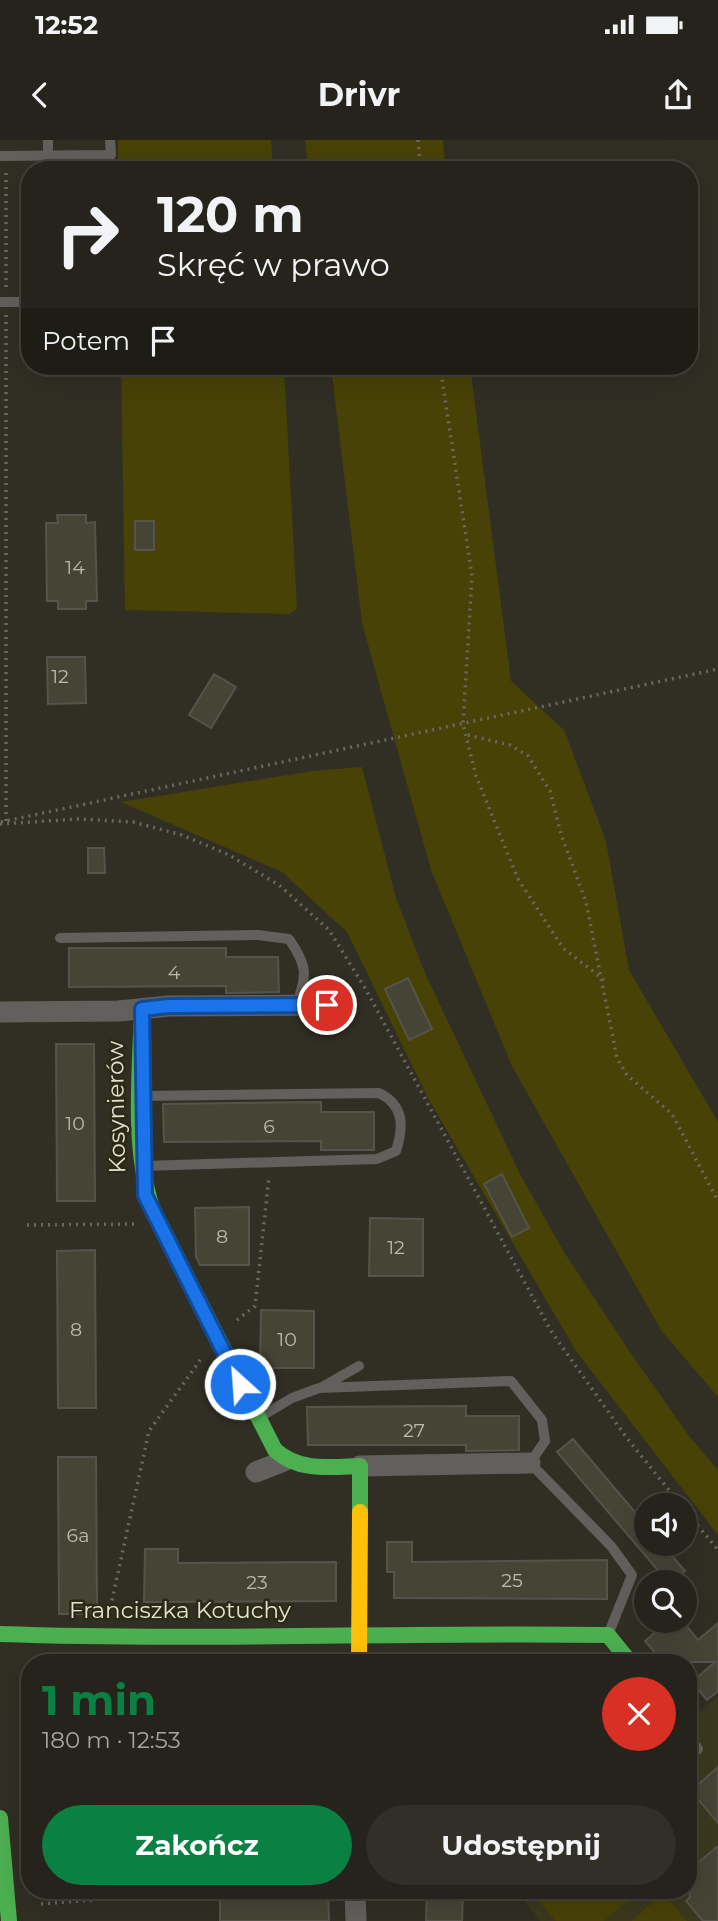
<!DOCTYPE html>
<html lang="pl">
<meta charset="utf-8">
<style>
:root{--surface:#25231b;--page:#312f28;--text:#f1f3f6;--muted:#a3a4a3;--line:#42403a;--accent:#0b8043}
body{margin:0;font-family:Montserrat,sans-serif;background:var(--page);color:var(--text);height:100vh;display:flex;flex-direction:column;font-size:26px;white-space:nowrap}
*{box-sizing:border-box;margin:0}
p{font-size:23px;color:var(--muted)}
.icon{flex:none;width:38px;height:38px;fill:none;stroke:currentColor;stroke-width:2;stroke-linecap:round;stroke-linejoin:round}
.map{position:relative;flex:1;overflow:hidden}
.sheet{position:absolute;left:21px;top:1514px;width:676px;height:245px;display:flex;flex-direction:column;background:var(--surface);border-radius:28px;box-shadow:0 7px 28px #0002,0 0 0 2px var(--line)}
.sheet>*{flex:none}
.top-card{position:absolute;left:21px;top:21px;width:677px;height:214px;border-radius:28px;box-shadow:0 7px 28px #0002,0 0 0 2px var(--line);background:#25231b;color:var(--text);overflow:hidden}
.fabs{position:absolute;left:634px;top:1353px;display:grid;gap:14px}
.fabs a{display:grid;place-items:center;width:63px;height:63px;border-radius:50%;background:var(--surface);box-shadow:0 7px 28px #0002,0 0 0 2px var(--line);font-size:35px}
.pin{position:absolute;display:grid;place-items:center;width:60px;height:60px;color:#fff;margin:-30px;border:4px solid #fff;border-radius:50%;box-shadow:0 2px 7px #0007}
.me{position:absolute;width:77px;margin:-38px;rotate:334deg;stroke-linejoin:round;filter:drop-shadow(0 0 5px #0008)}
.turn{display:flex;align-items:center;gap:24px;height:147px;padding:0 21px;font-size:32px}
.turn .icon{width:91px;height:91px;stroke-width:2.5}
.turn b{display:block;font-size:49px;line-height:60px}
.then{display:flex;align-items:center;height:66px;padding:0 21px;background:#0003;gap:14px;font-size:26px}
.round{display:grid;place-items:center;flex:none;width:74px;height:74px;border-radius:37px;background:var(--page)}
.overview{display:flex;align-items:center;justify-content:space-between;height:119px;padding:0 21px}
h1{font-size:42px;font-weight:700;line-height:52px;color:var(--accent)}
.action{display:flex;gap:14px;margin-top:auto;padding:14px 21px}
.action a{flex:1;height:80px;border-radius:42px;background:var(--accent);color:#fff;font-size:28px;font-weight:700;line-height:80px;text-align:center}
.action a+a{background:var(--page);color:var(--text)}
.status{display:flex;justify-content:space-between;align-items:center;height:49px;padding:0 35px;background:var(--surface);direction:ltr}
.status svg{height:19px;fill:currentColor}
header{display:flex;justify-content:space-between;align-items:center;height:91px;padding:0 21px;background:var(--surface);font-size:32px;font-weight:700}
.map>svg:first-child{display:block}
.built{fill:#3b381e}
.green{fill:#484207}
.building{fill:#464435;stroke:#56544a;stroke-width:2}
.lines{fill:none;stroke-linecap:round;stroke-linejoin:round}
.path{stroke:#696964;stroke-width:3.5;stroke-dasharray:2 5;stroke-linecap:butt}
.lane{stroke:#61605c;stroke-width:10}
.street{stroke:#61605c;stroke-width:21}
.fast{stroke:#4caf50;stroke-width:16}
.slow{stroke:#ffc107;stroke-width:16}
.route-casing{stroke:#114b97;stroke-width:18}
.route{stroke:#1a73e8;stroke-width:12}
.labels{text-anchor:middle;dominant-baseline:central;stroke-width:5;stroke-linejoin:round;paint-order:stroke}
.number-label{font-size:19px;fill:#bcbaad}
.street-label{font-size:23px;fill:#e3e2d5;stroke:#2c2915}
</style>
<div class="status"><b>12:52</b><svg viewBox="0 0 49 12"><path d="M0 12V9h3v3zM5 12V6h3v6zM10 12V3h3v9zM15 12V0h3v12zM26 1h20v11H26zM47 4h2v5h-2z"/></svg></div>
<header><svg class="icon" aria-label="back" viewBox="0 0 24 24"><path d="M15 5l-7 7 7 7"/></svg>Drivr<svg class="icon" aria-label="share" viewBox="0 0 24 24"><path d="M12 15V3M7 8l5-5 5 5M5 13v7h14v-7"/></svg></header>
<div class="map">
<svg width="718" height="1781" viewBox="0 0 718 1781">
<rect width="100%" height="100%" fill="#312f24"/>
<path class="built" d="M 718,1556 L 718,1781 L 540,1781 L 516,1750 L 688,1750 L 688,1582 Z"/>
<path class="green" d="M 118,0 L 271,0 L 273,30 L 118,30 Z
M 305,0 L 443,0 L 446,30 L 308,30 Z
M 121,226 L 284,226 L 297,469 L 290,474 L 125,470 Z
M 331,226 L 470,226 L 511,541 L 564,590 L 606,701 L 629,830 L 718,982 L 718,1257 L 661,1190 L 512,926 L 431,730 L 362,483 Z
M 362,627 L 396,758 L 425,833 L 520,1034 L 564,1112 L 632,1215 L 689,1296 L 718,1330 L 718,1395 L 576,1211 L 428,958 L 347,792 L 282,732 L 121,662 L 313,631 Z
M 640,1750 L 604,1781 L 556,1781 L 530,1751 Z
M 663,1753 L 687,1781 L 631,1781 Z"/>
<path class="building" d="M 57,375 L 86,375 L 86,383 L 95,382 L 97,461 L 86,461 L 86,469 L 58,469 L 58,461 L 47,461 L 46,383 L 58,383 Z
M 135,381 L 154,381 L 154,410 L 135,410 Z
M 47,517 L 85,517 L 86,563 L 48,564 Z
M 214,534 L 236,547 L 211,588 L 189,575 Z
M 88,708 L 104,708 L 105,733 L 88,733 Z
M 69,808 L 226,808 L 226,817 L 278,817 L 279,852 L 226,853 L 226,846 L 69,847 Z
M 408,838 L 432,889 L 409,900 L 385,849 Z
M 56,904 L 94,904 L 95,1061 L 57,1061 Z
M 321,962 L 321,972 L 374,972 L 374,1010 L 321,1010 L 321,1001 L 164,1002 L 163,964 Z
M 502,1034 L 529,1088 L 512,1097 L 484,1044 Z
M 249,1067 L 249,1125 L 200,1125 L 196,1117 L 195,1068 Z
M 370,1078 L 423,1079 L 423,1136 L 369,1136 Z
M 95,1110 L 96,1268 L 58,1268 L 57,1111 Z
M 261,1170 L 314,1171 L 314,1228 L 260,1228 Z
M 466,1266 L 466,1276 L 519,1276 L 519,1310 L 466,1311 L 466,1305 L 308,1305 L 307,1267 Z
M 573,1299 L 646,1385 L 646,1404 L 662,1404 L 685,1431 L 673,1442 L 668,1442 L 557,1312 Z
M 58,1317 L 96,1317 L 97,1474 L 59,1474 Z
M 387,1402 L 412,1402 L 412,1422 L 607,1420 L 607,1459 L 394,1458 L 394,1432 L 387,1432 Z
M 145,1409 L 178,1409 L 178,1423 L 336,1422 L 336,1461 L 144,1462 Z
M 670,1480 L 682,1480 L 698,1500 L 718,1483 L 718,1551 L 707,1560 L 692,1542 L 715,1522 L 663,1522 L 645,1501 Z
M 718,1627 L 718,1683 L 691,1651 Z
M 718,1706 L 718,1781 L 703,1781 L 686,1761 L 690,1757 L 688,1731 Z
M 220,1750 L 328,1750 L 329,1781 L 220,1781 Z
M 427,1750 L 463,1750 L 462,1781 L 426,1781 Z"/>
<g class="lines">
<path class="path" d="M 418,0 L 421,30
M 6,147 L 6,32
M 440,226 L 472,436 L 463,584 L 476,636 L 518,739 L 563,808 L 604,840
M 468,595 L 510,605 L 528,616 L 550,651 L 561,694 L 586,762 L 617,918 L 627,935 L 672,974 L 718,1061
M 6,681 L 6,175
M 1,682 L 718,529
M 0,684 L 78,679 L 133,682 L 182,695 L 229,715 L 279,745 L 329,790 L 365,848 L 551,1191 L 626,1297 L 681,1365
M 27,1085 L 134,1084
M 237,1180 L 255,1166 L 269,1037
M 684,1369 L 718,1410
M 109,1474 L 149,1291 L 201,1219
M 29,1631 L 30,1630
M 41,1764 L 92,1760 L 96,1750"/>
<path class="lane" d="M 0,16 L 111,15 L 110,0
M 48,30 L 48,0
M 0,162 L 30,162
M 60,798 L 258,795 L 289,799 C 307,825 308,835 296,865
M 142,956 L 379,953 C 404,965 404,986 396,1011 L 377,1019 L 143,1026
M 322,1247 L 359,1226
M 260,1277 L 292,1258 L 319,1248 L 511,1241 L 542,1280 L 545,1301 L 530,1323 L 611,1406 L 632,1435 L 608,1495
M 688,1595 L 698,1609 L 688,1619"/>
<path class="street" d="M 0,872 L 119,871 L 169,866 L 327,865
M 360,1326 L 530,1323
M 256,1332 L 284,1321
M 355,1750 L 356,1781"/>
<path class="fast" d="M 142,869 C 140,934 132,1005 152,1068 L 275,1310 C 299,1332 330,1327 360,1326 L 360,1372
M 0,1494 C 203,1501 405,1492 608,1495 L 630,1522
M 0,1678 L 9,1781"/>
<path class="slow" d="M 359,1522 L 360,1372"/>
</g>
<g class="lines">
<defs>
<path id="route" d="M 240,1244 L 145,1055 L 142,869 L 169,866 L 327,865"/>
</defs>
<use href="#route" class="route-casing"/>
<use href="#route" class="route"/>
</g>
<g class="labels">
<g class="number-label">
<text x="75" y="427">14</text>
<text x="60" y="536">12</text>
<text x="174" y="832">4</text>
<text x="75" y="983">10</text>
<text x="269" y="986">6</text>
<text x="222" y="1096">8</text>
<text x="396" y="1107">12</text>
<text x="76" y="1189">8</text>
<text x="287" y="1199">10</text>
<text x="414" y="1290">27</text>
<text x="78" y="1395">6a</text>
<text x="512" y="1440">25</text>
<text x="257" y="1442">23</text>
</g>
<g class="street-label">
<text transform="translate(116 967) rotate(-91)">Kosynierów</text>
<text x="180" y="1470">Franciszka Kotuchy</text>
</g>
</g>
</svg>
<div class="fabs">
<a><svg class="icon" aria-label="sound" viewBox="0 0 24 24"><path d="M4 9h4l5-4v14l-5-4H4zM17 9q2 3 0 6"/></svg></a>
<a><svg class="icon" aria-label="search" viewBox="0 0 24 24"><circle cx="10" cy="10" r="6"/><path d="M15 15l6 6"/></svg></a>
</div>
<div class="pin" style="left:327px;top:865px;background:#d93025"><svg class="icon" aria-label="arrive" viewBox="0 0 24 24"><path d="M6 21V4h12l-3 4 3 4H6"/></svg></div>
<svg class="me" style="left:240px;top:1244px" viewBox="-20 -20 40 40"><circle r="17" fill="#1a73e8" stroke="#fff" stroke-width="3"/><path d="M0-11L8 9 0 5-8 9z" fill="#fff"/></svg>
<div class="top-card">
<div class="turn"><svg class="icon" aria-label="right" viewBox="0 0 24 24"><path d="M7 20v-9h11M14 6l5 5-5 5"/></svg><div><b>120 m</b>Skręć w prawo</div></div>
<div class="then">Potem<svg class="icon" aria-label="arrive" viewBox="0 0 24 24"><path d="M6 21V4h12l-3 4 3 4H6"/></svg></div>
</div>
<section class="sheet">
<div class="overview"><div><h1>1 min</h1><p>180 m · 12:53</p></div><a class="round" style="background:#d93025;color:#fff"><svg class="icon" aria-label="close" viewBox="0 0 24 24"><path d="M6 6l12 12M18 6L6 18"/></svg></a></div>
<div class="action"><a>Zakończ</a><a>Udostępnij</a></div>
</section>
</div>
